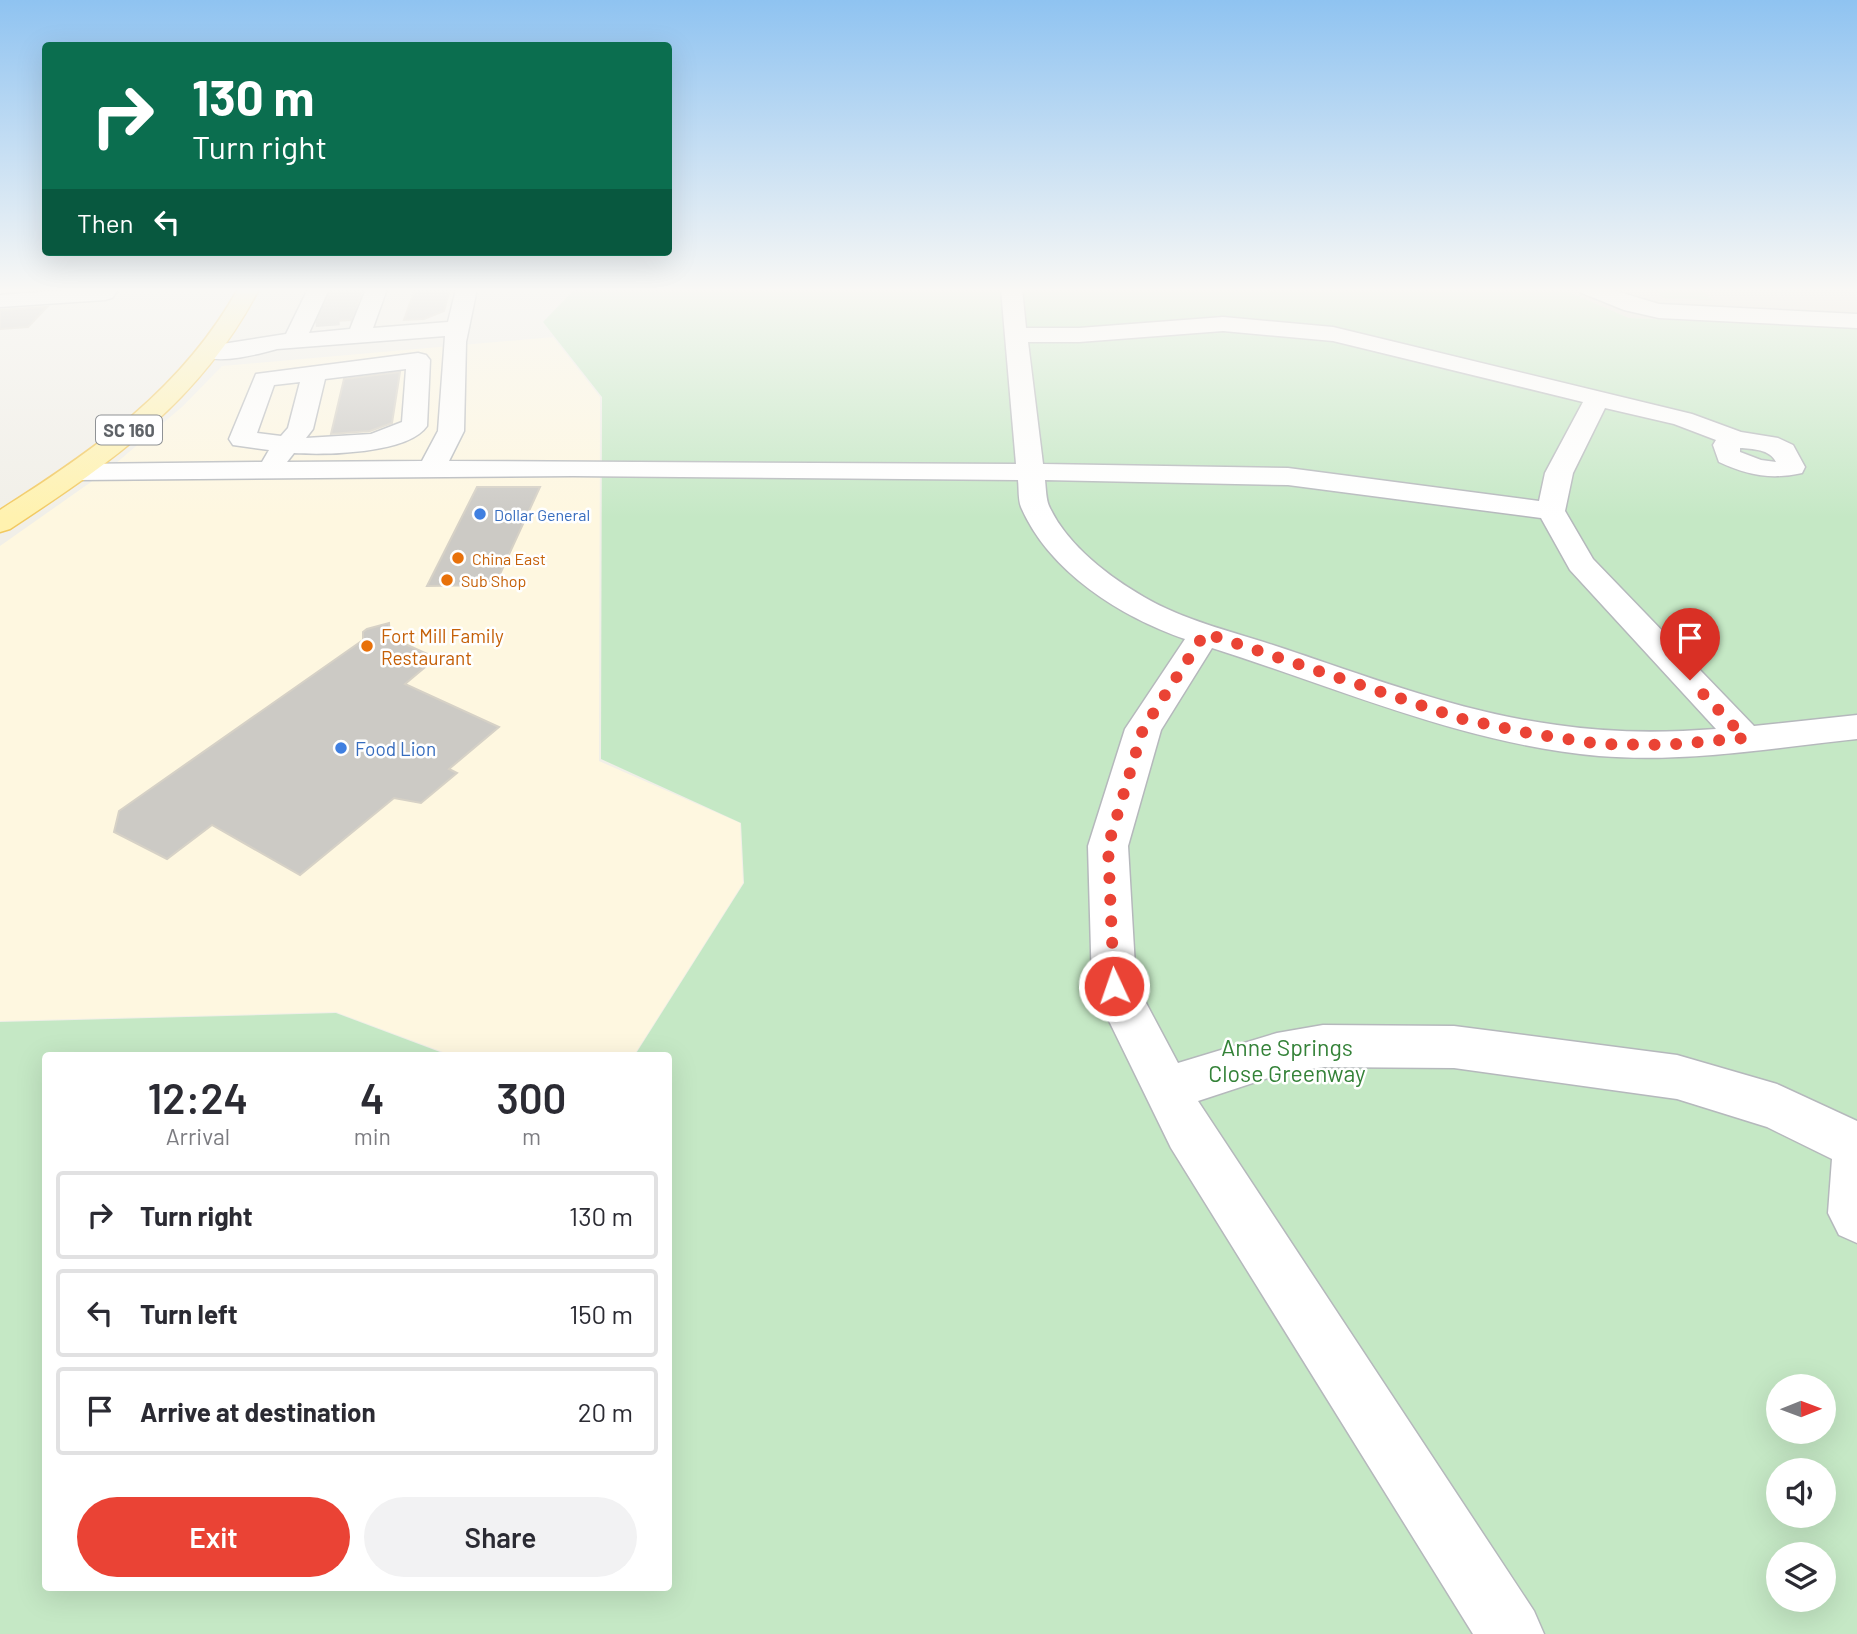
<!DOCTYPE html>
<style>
:root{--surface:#fff;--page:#f2f2f3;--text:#2b2b33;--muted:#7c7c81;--line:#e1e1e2;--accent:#ea4335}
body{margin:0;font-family:Barlow,sans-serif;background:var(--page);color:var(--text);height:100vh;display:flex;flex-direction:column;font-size:26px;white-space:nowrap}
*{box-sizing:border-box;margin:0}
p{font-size:23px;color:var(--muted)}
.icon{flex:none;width:38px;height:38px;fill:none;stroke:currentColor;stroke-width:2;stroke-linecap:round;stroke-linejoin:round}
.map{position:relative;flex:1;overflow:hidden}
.side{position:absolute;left:42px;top:1052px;width:630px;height:539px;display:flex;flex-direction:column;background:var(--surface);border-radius:7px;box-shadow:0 7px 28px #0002}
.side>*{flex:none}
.banner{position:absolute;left:42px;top:42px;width:630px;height:214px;border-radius:7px;box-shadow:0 7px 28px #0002;background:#0b6e4f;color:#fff;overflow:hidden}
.needle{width:46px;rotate:89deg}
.fabs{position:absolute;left:1766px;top:1374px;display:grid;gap:14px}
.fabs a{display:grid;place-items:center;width:70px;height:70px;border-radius:50%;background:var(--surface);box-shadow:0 7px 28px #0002;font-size:35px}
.pin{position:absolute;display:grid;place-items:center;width:60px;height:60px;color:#fff;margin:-72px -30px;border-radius:50% 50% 50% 0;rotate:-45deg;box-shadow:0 0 7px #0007}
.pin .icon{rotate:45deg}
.me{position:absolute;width:77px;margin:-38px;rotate:357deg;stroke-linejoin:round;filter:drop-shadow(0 0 5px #0008)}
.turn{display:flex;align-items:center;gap:24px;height:147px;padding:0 35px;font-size:32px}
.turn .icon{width:91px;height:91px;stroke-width:2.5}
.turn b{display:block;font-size:49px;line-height:60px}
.then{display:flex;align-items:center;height:66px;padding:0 35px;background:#0003;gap:14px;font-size:26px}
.eta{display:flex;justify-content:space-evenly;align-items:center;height:119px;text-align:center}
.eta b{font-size:42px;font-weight:600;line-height:49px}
.button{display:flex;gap:14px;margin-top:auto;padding:14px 35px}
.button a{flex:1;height:80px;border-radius:42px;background:var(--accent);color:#fff;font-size:28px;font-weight:600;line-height:80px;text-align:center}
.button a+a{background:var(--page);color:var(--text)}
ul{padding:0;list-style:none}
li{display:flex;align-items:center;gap:21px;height:88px;margin:0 14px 10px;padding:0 21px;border:4px solid var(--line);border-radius:7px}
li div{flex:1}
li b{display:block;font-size:26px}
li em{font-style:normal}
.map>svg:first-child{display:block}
.commercial{fill:#fef7e0}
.education{fill:#e1ded6}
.green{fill:#c5e8c5;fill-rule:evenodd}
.building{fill:#cccac5;stroke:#d6d1c6;stroke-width:2}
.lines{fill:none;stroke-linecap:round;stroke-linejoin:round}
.minor-tunnel{stroke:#ccccc8;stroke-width:24;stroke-dasharray:24 11;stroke-linecap:butt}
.minor-casing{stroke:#b5b8bc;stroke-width:3}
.major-casing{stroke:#f2c960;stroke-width:3}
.minor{fill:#fff;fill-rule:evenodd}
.major{fill:#fff2af;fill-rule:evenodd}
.route{stroke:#ea4335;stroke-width:12;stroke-dasharray:0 21.6}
.shop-dot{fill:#3f7fe0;stroke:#fff;stroke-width:2.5}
.food-dot{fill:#e8710a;stroke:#fff;stroke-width:2.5}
.labels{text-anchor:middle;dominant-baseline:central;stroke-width:5;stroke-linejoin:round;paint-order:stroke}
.far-shop-label{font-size:16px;fill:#366cbe;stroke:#fff;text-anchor:start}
.far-food-label{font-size:16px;fill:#c56008;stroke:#fff;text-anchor:start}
.shield{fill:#fff;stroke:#8f9295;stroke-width:2}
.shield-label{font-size:18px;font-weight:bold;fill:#5f6368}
.food-label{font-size:19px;fill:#c56008;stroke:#fff;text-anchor:start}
.shop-label{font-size:19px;fill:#366cbe;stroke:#fff;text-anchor:start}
.near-park-label{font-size:23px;fill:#348238;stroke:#fff}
</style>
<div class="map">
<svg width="1857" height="1634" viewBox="0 0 1857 1634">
<rect width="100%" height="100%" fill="#f1efe8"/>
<path class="commercial" d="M 553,337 L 600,397 L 599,761 L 740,823 L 743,883 L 634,1055 L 451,1055 L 336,1012 L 0,1021 L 0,546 L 108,470 L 183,406 L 222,366 Z"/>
<path class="education" d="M 1562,289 L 1857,289 L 1857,328 L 1629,318 Z"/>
<path class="green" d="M 575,289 L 1562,289 L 1629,318 L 1857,328 L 1857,1634 L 0,1634 L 0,1022 L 336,1013 L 448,1055 L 46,1055 L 46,1587 L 668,1587 L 668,1055 L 635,1055 L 744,883 L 741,823 L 601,759 L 602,397 L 543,322 ZM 1778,1386 L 1824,1386 L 1824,1432 L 1778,1432 ZM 1778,1470 L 1824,1470 L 1824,1516 L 1778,1516 ZM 1778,1554 L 1824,1554 L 1824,1600 L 1778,1600 Z
M 1655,289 L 1701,289 L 1712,300 L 1663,298 Z"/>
<path class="building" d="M 331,289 L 363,289 L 351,320 L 317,322 Z
M 415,289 L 450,289 L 444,311 L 424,319 L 404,320 Z
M 47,307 L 28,327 L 0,329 L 0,310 Z
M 400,372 L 392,423 L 370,431 L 331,434 L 344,379 Z
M 477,487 L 540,487 L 495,585 L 427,586 Z
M 389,623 L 390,637 L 436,658 L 405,684 L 499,727 L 449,769 L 457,773 L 421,803 L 394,798 L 300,875 L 212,825 L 167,859 L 114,832 L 119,811 L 363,640 L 363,632 L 367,629 Z"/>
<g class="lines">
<path class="minor-tunnel" d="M 315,315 L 357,312"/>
<defs>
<path id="minor" d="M 81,289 L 119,289 L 112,298 L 105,300 L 0,307 L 0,295 Z
M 308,289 L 329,289 L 309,333 L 350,329 L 366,289 L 387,289 L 373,328 L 448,322 L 456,289 L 477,289 L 466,342 L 464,431 L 449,461 L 1016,464 L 1001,289 L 1022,289 L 1026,328 L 1079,328 L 1223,317 L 1333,327 L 1692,414 L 1741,432 L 1778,438 L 1793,445 L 1805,467 L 1802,473 C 1771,480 1747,475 1719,462 L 1713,445 L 1716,440 L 1674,424 L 1605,408 L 1573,473 L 1565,511 L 1593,559 L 1754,726 L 1857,715 L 1857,739 C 1771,748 1685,763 1599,756 C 1464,744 1339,688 1212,648 L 1161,730 L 1128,846 L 1136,984 L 1178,1063 L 1277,1033 L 1323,1025 L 1454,1026 L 1677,1055 L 1777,1084 L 1857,1121 L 1857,1243 L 1839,1235 L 1828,1213 L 1832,1159 L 1767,1127 L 1677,1099 L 1454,1068 L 1323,1067 L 1277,1075 L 1198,1101 L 1534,1611 L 1544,1634 L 1473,1634 L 1171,1148 L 1092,986 L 1088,846 L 1125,729 L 1185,639 C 1121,617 1049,572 1021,507 C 1018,499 1019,489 1018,480 L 573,476 L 77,480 L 67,478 L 63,472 L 67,466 L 77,464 L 262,462 L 269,450 L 233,445 L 229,439 L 256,374 L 418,353 L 426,355 L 430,360 L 427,426 C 408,454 325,455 294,453 L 287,462 L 422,461 L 438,431 L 445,336 L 277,349 C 255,355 225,363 203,357 L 199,352 L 203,347 L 286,334 ZM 1223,331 L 1333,341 L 1583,402 L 1545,473 L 1539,501 L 1288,468 L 1043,464 L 1028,342 L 1079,342 ZM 406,369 L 402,422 L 371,434 L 306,438 L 313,429 L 325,379 ZM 300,382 L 288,428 L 281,436 L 257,433 L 274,385 ZM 1740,448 C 1752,449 1770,449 1776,462 L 1761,460 L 1740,452 ZM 1045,480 L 1288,485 L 1541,518 L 1570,570 L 1716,729 C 1663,733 1610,733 1557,725 C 1463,713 1372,678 1282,648 C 1235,632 1187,622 1144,597 C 1108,576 1067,545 1049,506 C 1046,499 1046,489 1045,480 Z
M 1579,289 L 1609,289 L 1659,304 L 1857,314 L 1857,328 L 1659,318 L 1624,310 L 1582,293 Z"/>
<path id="major" d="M 238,289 L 259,289 C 201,401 113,461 10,529 L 0,532 L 0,510 C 95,450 182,389 238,289 Z"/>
</defs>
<use href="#minor" class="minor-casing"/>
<use href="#major" class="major-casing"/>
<use href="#minor" class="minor"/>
<use href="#major" class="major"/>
</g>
<linearGradient id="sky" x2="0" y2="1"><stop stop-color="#8fc3f1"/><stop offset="0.56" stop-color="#f9f8f5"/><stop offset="1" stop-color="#f9f8f5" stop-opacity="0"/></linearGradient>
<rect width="1857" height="518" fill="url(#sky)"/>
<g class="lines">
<path class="route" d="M 1114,986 L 1108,846 L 1143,729 L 1205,633 L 1462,719 L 1533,734 L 1600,744 L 1665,745 L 1745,738 L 1690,680"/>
</g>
<g class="shop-dot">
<circle cx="480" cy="514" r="7"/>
<circle cx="341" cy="748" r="7"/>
</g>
<g class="food-dot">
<circle cx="458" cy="558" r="7"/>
<circle cx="447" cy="580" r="7"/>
<circle cx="367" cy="646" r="7"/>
</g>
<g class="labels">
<g class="far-shop-label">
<text x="494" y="514">Dollar General</text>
</g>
<g class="far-food-label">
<text x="472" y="558">China East</text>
<text x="461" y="580">Sub Shop</text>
</g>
<rect class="shield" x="96" y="415.5" width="66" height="29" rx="5"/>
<g class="shield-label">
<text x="129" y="430">SC 160</text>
</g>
<g class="food-label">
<text x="381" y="635">Fort Mill Family<tspan x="381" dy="22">Restaurant</tspan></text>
</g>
<g class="shop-label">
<text x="355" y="748">Food Lion</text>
</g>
<g class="near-park-label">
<text x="1287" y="1047">Anne Springs<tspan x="1287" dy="26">Close Greenway</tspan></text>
</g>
</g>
</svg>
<div class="fabs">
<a><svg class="needle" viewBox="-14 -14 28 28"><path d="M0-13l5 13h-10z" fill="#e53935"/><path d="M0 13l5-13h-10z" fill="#7c7c81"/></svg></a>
<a><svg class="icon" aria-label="sound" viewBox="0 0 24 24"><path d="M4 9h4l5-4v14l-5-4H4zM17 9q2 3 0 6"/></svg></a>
<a><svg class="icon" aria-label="layers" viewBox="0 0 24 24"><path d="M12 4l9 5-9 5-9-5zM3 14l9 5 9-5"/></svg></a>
</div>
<div class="pin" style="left:1690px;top:680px;background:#d93025"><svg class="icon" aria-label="arrive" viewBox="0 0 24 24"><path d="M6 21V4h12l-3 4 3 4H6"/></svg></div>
<svg class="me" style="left:1114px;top:986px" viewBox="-20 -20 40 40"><circle r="17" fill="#ea4335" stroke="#fff" stroke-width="3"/><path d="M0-11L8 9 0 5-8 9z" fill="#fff"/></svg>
<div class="banner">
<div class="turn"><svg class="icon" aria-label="right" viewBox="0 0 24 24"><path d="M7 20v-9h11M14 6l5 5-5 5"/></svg><div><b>130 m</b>Turn right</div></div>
<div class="then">Then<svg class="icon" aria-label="left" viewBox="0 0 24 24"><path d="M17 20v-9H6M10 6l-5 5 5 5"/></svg></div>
</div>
<section class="side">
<div class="eta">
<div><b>12:24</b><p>Arrival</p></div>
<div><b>4</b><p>min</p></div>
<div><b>300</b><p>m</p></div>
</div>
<ul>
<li><svg class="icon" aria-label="right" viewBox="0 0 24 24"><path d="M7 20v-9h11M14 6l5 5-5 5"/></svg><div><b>Turn right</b></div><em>130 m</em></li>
<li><svg class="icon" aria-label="left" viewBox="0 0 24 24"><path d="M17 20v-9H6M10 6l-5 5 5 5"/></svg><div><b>Turn left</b></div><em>150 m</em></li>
<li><svg class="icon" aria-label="arrive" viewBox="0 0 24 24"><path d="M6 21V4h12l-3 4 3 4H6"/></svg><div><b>Arrive at destination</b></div><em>20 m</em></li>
</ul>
<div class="button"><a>Exit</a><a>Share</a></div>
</section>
</div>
